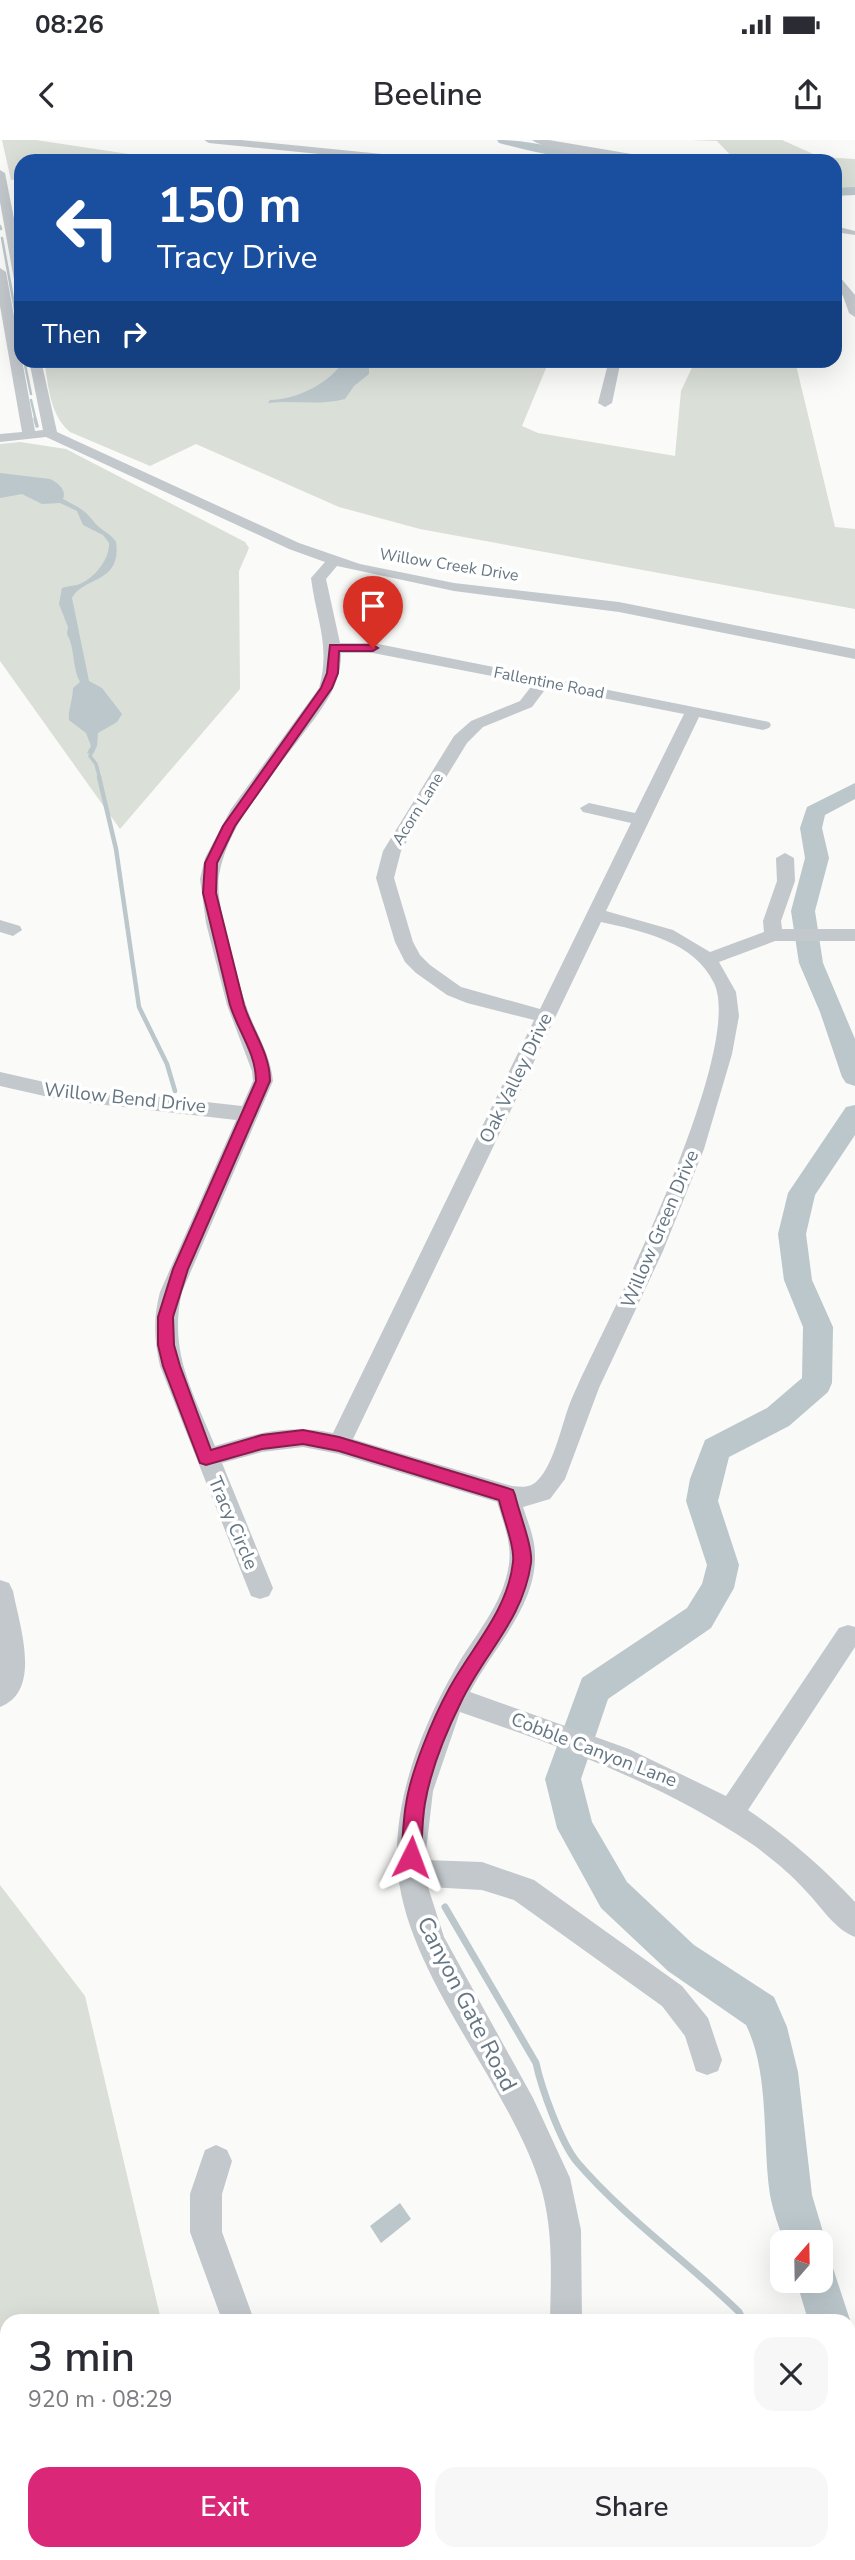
<!DOCTYPE html>
<meta charset="utf-8">
<style>
:root{--surface:#fff;--page:#f7f7f7;--text:#2b2b33;--muted:#7c7c81;--accent:#db2777}
body{margin:0;font-family:"Nunito Sans",sans-serif;background:var(--page);color:var(--text);height:100vh;display:flex;flex-direction:column;font-size:26px;white-space:nowrap}
*{box-sizing:border-box;margin:0}
p{font-size:23px;color:var(--muted)}
.icon{flex:none;width:38px;height:38px;fill:none;stroke:currentColor;stroke-width:2;stroke-linecap:round;stroke-linejoin:round}
.map{position:relative;flex:1;overflow:hidden}
.sheet{position:absolute;left:0px;top:2174px;width:856px;height:247px;display:flex;flex-direction:column;background:var(--surface);border-radius:21px 21px 0 0;box-shadow:0 7px 28px #0002}
.sheet>*{flex:none}
.hud{position:absolute;left:14px;top:14px;width:828px;height:214px;border-radius:21px;box-shadow:0 7px 28px #0002;background:#1a4fa0;color:#fff;overflow:hidden}
.needle{width:46px;rotate:20deg}
.buttons{position:absolute;left:770px;top:2090px;display:grid;gap:14px}
.buttons a{display:grid;place-items:center;width:63px;height:63px;border-radius:14px;background:var(--surface);box-shadow:0 7px 28px #0002;font-size:35px}
.pin{position:absolute;display:grid;place-items:center;width:60px;height:60px;color:#fff;margin:-72px -30px;border-radius:50% 50% 50% 0;rotate:-45deg;box-shadow:0 0 7px #0007}
.pin .icon{rotate:45deg}
.me{position:absolute;width:77px;margin:-38px;rotate:3deg;stroke-linejoin:round;filter:drop-shadow(0 0 5px #0008)}
.turn{display:flex;align-items:center;gap:24px;height:147px;padding:0 28px;font-size:32px}
.turn .icon{width:91px;height:91px;stroke-width:2.5}
.turn b{display:block;font-size:49px;line-height:60px}
.then{display:flex;align-items:center;height:66px;padding:0 28px;background:#0003;gap:14px;font-size:26px}
.round{display:grid;place-items:center;flex:none;width:74px;height:74px;border-radius:21px;background:var(--page)}
.head{display:flex;align-items:center;justify-content:space-between;height:119px;padding:0 28px}
h1{font-size:42px;font-weight:600;line-height:52px}
.cta{display:flex;gap:14px;margin-top:auto;padding:14px 28px}
.cta a{flex:1;height:80px;border-radius:21px;background:var(--accent);color:#fff;font-size:28px;font-weight:600;line-height:80px;text-align:center}
.cta a+a{background:var(--page);color:var(--text)}
.status{display:flex;justify-content:space-between;align-items:center;height:49px;padding:0 35px;background:var(--surface);direction:ltr}
.status svg{height:19px;fill:currentColor}
header{display:flex;justify-content:space-between;align-items:center;height:91px;padding:0 28px;background:var(--surface);font-size:32px;font-weight:600}
.map>svg:first-child{display:block}
.green{fill:#dadfd7}
.water{fill:#bbc7cb}
.lines{fill:none;stroke-linecap:round;stroke-linejoin:round}
.stream-far3{stroke:#bbc7cb;stroke-width:2.5}
.stream-far2{stroke:#bbc7cb;stroke-width:3.5}
.stream-far1{stroke:#bbc7cb;stroke-width:4.5}
.stream{stroke:#bbc7cb;stroke-width:7}
.river{fill:#bbc7cb;fill-rule:evenodd}
.minor{fill:#c3c8cc;fill-rule:evenodd}
.route{fill:#db2777;stroke:#8e194d;stroke-width:2}
.labels{text-anchor:middle;dominant-baseline:central;stroke-width:7;stroke-linejoin:round;paint-order:stroke}
.far-street-label{font-size:16px;fill:#657683;stroke:#fff}
.street-label{font-size:19px;fill:#657683;stroke:#fff}
.near-street-label{font-size:23px;fill:#657683;stroke:#fff}
</style>
<div class="status"><b>08:26</b><svg viewBox="0 0 49 12"><path d="M0 12V9h3v3zM5 12V6h3v6zM10 12V3h3v9zM15 12V0h3v12zM26 1h20v11H26zM47 4h2v5h-2z"/></svg></div>
<header><svg class="icon" aria-label="back" viewBox="0 0 24 24"><path d="M15 5l-7 7 7 7"/></svg>Beeline<svg class="icon" aria-label="share" viewBox="0 0 24 24"><path d="M12 15V3M7 8l5-5 5 5M5 13v7h14v-7"/></svg></header>
<div class="map">
<svg width="855" height="2420" viewBox="0 0 855 2420">
<rect width="100%" height="100%" fill="#fafaf8"/>
<path class="green" d="M 2,0 L 36,0 L 175,21 L 21,21 L 21,39 L 11,40 Z
M 691,0 L 782,0 L 820,17 L 855,19 L 855,50 L 835,49 L 835,21 L 736,21 L 717,1 Z
M 44,221 L 549,221 L 522,286 L 538,293 L 675,316 L 681,251 L 695,221 L 808,221 L 796,225 L 835,387 L 855,389 L 855,469 L 420,389 L 339,367 L 196,304 L 150,326 L 70,292 C 49,274 49,246 44,221 Z
M 20,302 L 66,309 L 245,402 L 249,408 L 239,431 L 240,549 L 120,689 L 0,521 L 0,304 Z
M 0,1745 L 85,1856 L 161,2180 L 7,2180 L 7,2413 L 227,2413 L 229,2420 L 0,2420 Z"/>
<path class="water" d="M 343,221 L 369,221 L 365,222 L 369,229 L 369,234 L 354,246 L 345,259 C 320,266 293,260 268,263 L 270,260 C 295,260 331,243 343,221 Z
M 0,333 L 50,339 C 58,343 67,350 63,359 C 79,368 83,368 94,382 C 101,391 110,392 116,402 C 122,444 84,436 72,458 L 89,541 L 102,548 L 122,574 L 117,582 L 98,593 L 97,606 L 93,614 L 87,613 L 91,606 L 86,593 L 69,580 C 68,569 73,560 73,548 L 80,542 C 72,528 75,507 67,494 L 68,487 L 59,464 L 62,448 C 68,446 74,446 80,444 C 96,437 110,418 109,403 L 103,395 L 83,385 L 77,371 L 60,363 L 42,364 L 22,354 L 0,358 Z
M 400,2063 L 411,2079 L 381,2103 L 370,2086 Z"/>
<g class="lines">
<path class="stream-far3" d="M 0,86 L 1,89
M 2,98 L 21,203
M 24,220 L 31,254
M 31,260 L 36,281"/>
<path class="stream-far2" d="M 35,279 L 37,286
M 93,609 L 90,616 L 96,624 L 100,639"/>
<path class="stream-far1" d="M 99,637 L 116,709 L 139,867 L 167,924 L 175,951"/>
<path class="stream" d="M 445,1767 L 536,1923 C 541,1947 561,2003 577,2022 C 625,2078 687,2121 739,2172 L 743,2180"/>
<path class="river" d="M 497,0 C 532,0 569,11 604,17 L 611,21 C 571,21 537,13 499,3 Z
M 855,47 L 855,55 L 835,56 L 835,48 Z
M 855,643 L 855,659 L 825,675 L 822,688 L 829,718 L 815,771 L 823,823 L 855,899 L 855,946 L 846,943 L 842,937 L 820,872 L 799,823 L 791,771 L 805,718 L 800,688 L 807,667 Z
M 855,965 L 855,995 L 815,1055 L 806,1094 L 812,1140 L 833,1187 L 832,1243 L 828,1252 L 789,1286 L 729,1317 L 718,1361 L 739,1425 L 734,1448 L 711,1488 L 608,1559 L 581,1639 L 592,1682 L 627,1742 L 694,1805 L 774,1857 L 787,1887 L 798,1932 L 812,2055 L 826,2102 L 821,2114 L 821,2102 L 784,2102 C 779,2087 773,2071 770,2055 C 762,2002 770,1933 746,1885 L 668,1831 L 601,1768 L 557,1688 L 545,1639 L 582,1538 L 687,1468 L 702,1444 L 707,1425 L 686,1361 L 690,1339 L 705,1300 L 767,1268 L 802,1238 L 803,1187 L 784,1140 L 778,1094 L 788,1053 L 846,967 Z
M 821,2120 L 832,2125 L 850,2180 L 849,2184 L 849,2180 L 808,2180 L 796,2140 L 821,2140 Z"/>
<path class="minor" d="M 204,0 L 241,0 L 422,18 L 427,21 L 390,21 L 209,3 Z
M 532,0 L 549,0 L 655,18 L 660,21 C 632,21 554,15 532,0 Z
M 0,30 L 5,33 L 21,114 L 21,149 L 15,145 L 0,62 Z
M 835,86 L 855,91 L 855,95 L 835,92 Z
M 0,128 L 6,132 L 35,291 L 43,290 L 29,220 L 41,220 L 57,292 L 299,403 L 360,424 L 454,443 L 619,462 L 855,509 L 855,519 L 619,472 L 454,451 L 337,426 L 326,439 L 340,503 L 373,503 L 769,582 L 771,585 L 769,588 L 763,590 L 699,577 L 606,771 L 673,790 L 710,812 L 764,792 L 763,781 L 777,741 L 776,718 L 785,713 L 794,718 L 795,741 L 781,781 L 782,789 L 855,789 L 855,801 L 775,801 L 719,822 L 736,852 L 739,876 L 732,914 L 704,1009 L 663,1111 L 599,1248 L 565,1339 L 550,1359 L 523,1367 C 528,1383 535,1398 535,1415 C 536,1467 493,1508 470,1552 L 629,1609 L 726,1656 L 839,1488 L 848,1485 L 855,1487 L 855,1507 L 748,1670 C 788,1697 822,1727 855,1762 L 855,1797 C 834,1789 820,1765 805,1750 C 790,1733 770,1717 752,1704 C 661,1643 562,1607 460,1572 L 433,1651 L 425,1720 L 482,1722 L 534,1740 L 682,1846 L 708,1878 L 722,1920 L 718,1931 L 707,1935 L 696,1931 L 685,1896 L 662,1866 L 514,1760 L 482,1750 L 428,1747 L 444,1797 L 533,1958 L 570,2038 L 581,2090 L 582,2180 L 550,2180 C 551,2133 554,2084 538,2038 C 504,1937 401,1828 397,1721 C 395,1656 422,1587 454,1531 C 474,1495 503,1466 509,1424 C 512,1403 503,1382 497,1362 L 339,1314 L 303,1307 L 262,1312 L 222,1323 L 273,1448 L 269,1456 L 260,1459 L 251,1456 L 160,1226 C 154,1199 153,1178 160,1152 L 236,980 L 62,960 L 0,946 L 0,932 L 62,946 L 242,966 L 253,941 L 252,931 L 227,865 L 206,783 L 200,739 L 205,718 L 231,669 L 319,548 C 331,506 316,479 311,438 L 325,422 L 289,409 L 46,297 L 0,302 L 0,294 L 22,292 L 0,166 ZM 341,513 L 373,513 L 533,544 L 520,561 L 471,581 L 454,596 L 383,711 L 376,738 L 395,802 L 405,822 L 416,833 L 447,855 L 467,863 L 534,880 L 333,1293 C 286,1284 259,1293 215,1306 C 193,1252 168,1211 182,1152 L 273,941 C 271,917 259,898 250,876 C 239,847 214,763 219,735 C 228,685 267,641 297,602 C 317,575 342,548 341,513 ZM 547,547 L 684,574 L 635,673 L 589,663 L 580,668 L 583,672 L 631,683 L 540,869 L 461,847 L 430,825 L 420,815 L 413,802 L 394,738 L 401,711 L 467,603 L 483,587 L 532,567 ZM 601,782 C 641,791 694,801 714,843 C 742,902 638,1120 608,1182 C 596,1207 583,1232 572,1258 C 562,1281 555,1324 537,1341 C 530,1348 522,1347 512,1346 L 353,1299 Z
M 835,136 L 839,136 L 855,155 L 855,177 L 849,173 L 843,156 L 835,146 Z
M 609,220 L 621,220 L 612,263 L 605,267 L 598,263 Z
M 0,780 L 20,786 L 22,790 L 13,796 L 0,792 Z
M 0,1440 L 9,1443 L 13,1451 C 19,1484 43,1551 0,1567 Z
M 216,2005 L 227,2010 L 232,2021 L 222,2054 L 222,2092 L 254,2180 L 222,2180 L 190,2092 L 190,2054 L 205,2010 Z
M 303,2413 L 338,2413 L 341,2420 L 305,2420 Z
M 570,2413 L 605,2413 L 608,2420 L 572,2420 Z"/>
</g>
<path class="route" d="M 330,505 L 373,505 L 378,508 L 373,511 L 339,511 L 338,533 L 332,548 L 235,686 L 217,723 L 216,753 L 244,865 C 252,891 270,913 270,941 L 188,1129 L 173,1177 L 174,1205 L 180,1226 L 211,1310 L 262,1295 L 303,1290 L 339,1297 L 507,1348 L 513,1350 L 515,1355 C 519,1373 533,1407 531,1423 C 523,1480 484,1513 461,1562 C 446,1592 431,1629 425,1663 C 422,1680 422,1699 421,1717 L 418,1723 L 411,1726 L 404,1723 L 401,1717 C 403,1699 403,1681 406,1664 C 411,1631 433,1578 449,1549 C 471,1508 508,1471 513,1422 C 515,1407 503,1377 499,1360 L 339,1311 L 303,1304 L 262,1309 L 206,1325 L 200,1323 L 163,1226 L 158,1205 L 158,1177 L 173,1129 L 256,941 C 256,913 238,891 230,865 L 203,753 L 205,723 L 223,686 L 321,548 L 327,533 Z"/>
<g class="labels">
<g class="far-street-label">
<text transform="translate(449 425) rotate(9)">Willow Creek Drive</text>
<text transform="translate(549 543) rotate(11)">Fallentine Road</text>
<text transform="translate(418 669) rotate(-58)">Acorn Lane</text>
</g>
<g class="street-label">
<text transform="translate(516 938) rotate(-64)">Oak Valley Drive</text>
<text transform="translate(125 958) rotate(6)">Willow Bend Drive</text>
<text transform="translate(660 1089) rotate(-67)">Willow Green Drive</text>
<text transform="translate(233 1383) rotate(67)">Tracy Circle</text>
<text transform="translate(594 1610) rotate(21)">Cobble Canyon Lane</text>
</g>
<g class="near-street-label">
<text transform="translate(467 1864) rotate(63)">Canyon Gate Road</text>
</g>
</g>
</svg>
<div class="buttons">
<a><svg class="needle" viewBox="-14 -14 28 28"><path d="M0-13l5 13h-10z" fill="#e53935"/><path d="M0 13l5-13h-10z" fill="#7c7c81"/></svg></a>
</div>
<div class="pin" style="left:373px;top:508px;background:#d93025"><svg class="icon" aria-label="arrive" viewBox="0 0 24 24"><path d="M6 21V4h12l-3 4 3 4H6"/></svg></div>
<svg class="me" style="left:411px;top:1717px" viewBox="-20 -20 40 40"><path d="M0-17L14 15 0 8-14 15z" fill="#db2777" stroke="#fff" stroke-width="4"/></svg>
<div class="hud">
<div class="turn"><svg class="icon" aria-label="left" viewBox="0 0 24 24"><path d="M17 20v-9H6M10 6l-5 5 5 5"/></svg><div><b>150 m</b>Tracy Drive</div></div>
<div class="then">Then<svg class="icon" aria-label="right" viewBox="0 0 24 24"><path d="M7 20v-9h11M14 6l5 5-5 5"/></svg></div>
</div>
<section class="sheet">
<div class="head"><div><h1>3 min</h1><p>920 m · 08:29</p></div><a class="round"><svg class="icon" aria-label="close" viewBox="0 0 24 24"><path d="M6 6l12 12M18 6L6 18"/></svg></a></div>
<div class="cta"><a>Exit</a><a>Share</a></div>
</section>
</div>
